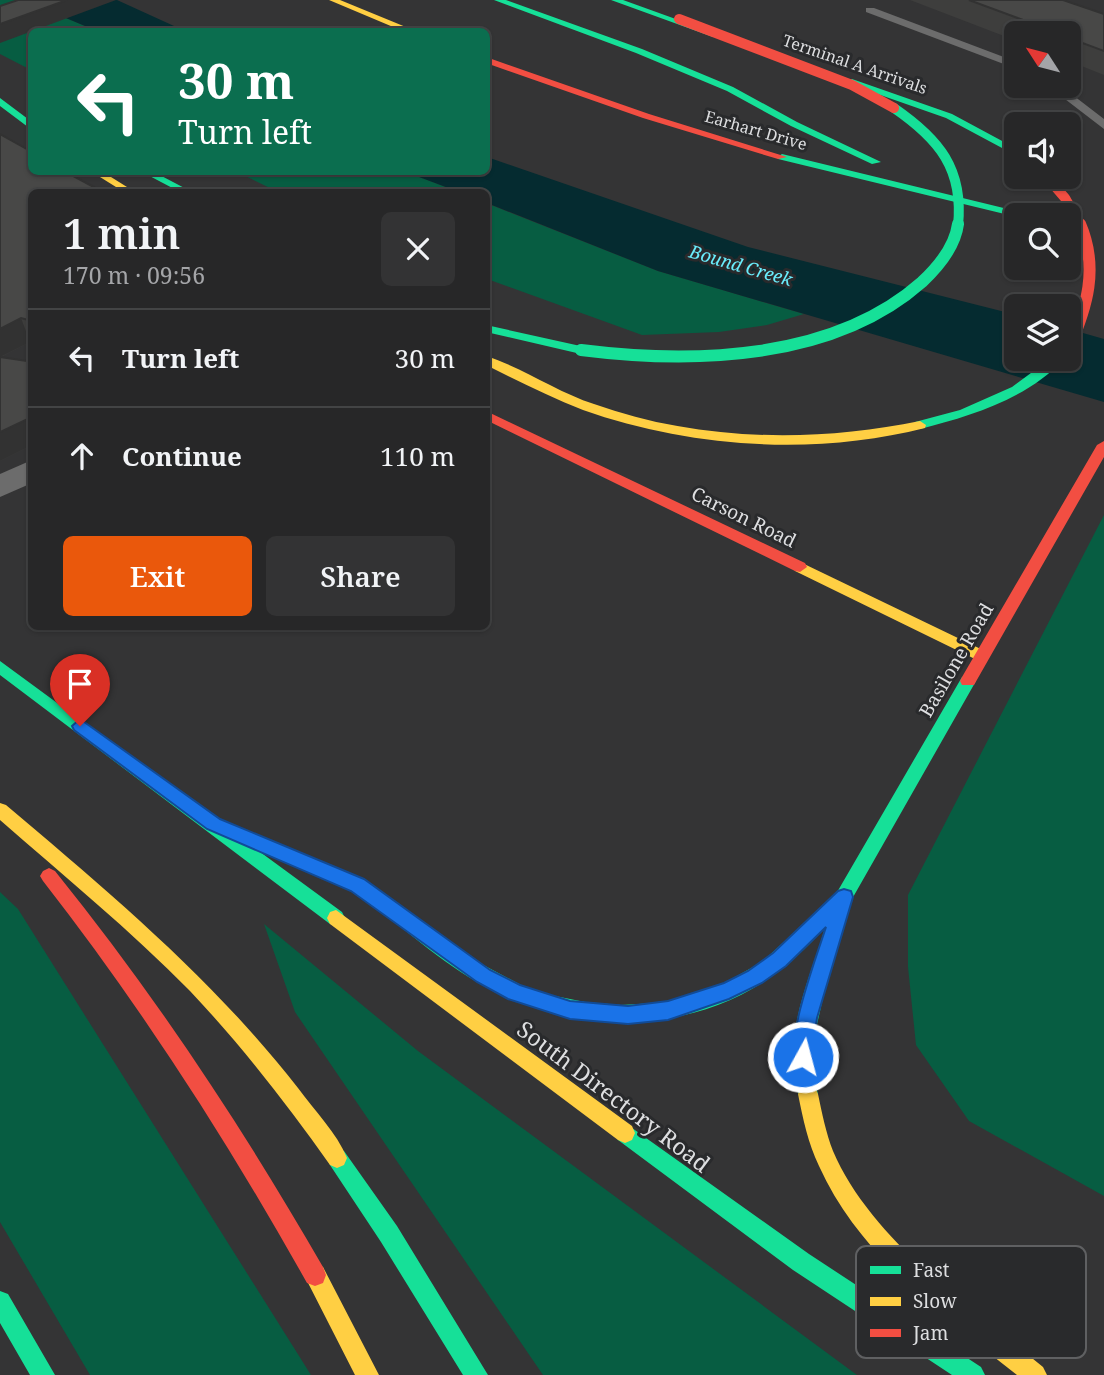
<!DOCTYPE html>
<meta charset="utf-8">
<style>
:root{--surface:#272728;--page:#333334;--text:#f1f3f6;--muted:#a4a5a8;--line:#434445;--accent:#ea580c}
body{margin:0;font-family:"Noto Serif",serif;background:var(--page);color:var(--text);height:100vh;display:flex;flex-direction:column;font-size:26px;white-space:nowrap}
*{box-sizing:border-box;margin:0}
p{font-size:23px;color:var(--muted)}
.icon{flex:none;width:38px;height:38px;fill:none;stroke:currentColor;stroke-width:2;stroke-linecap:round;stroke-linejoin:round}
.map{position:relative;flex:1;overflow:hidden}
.sheet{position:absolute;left:28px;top:189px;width:462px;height:441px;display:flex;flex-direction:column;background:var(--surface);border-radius:10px;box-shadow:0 2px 5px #0004,0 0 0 2px var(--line)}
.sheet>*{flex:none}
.banner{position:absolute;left:28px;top:28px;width:462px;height:147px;border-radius:10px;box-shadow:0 2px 5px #0004,0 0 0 2px var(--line);background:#0b6e4f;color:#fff;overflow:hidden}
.needle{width:46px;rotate:306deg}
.buttons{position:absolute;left:1004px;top:21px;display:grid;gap:14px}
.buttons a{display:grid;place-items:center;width:77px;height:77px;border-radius:10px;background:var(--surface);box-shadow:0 2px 5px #0004,0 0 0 2px var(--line);font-size:35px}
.pin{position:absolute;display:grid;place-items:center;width:60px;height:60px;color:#fff;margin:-72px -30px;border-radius:50% 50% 50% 0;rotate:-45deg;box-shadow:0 0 7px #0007}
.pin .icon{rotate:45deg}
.me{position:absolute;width:77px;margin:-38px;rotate:7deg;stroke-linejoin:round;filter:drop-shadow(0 0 5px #0008)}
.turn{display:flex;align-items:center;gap:24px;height:147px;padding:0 35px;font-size:32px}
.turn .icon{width:91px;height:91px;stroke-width:2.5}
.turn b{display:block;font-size:49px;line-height:60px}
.round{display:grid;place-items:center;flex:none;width:74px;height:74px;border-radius:10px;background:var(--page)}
.overview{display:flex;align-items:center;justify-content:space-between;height:119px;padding:0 35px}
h1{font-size:42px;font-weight:600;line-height:52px}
.button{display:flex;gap:14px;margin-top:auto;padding:14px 35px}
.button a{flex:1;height:80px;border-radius:10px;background:var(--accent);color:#fff;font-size:28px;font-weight:600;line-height:80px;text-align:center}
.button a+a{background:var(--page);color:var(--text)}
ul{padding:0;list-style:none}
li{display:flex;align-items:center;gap:21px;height:98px;padding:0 35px;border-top:2px solid var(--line)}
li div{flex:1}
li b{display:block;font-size:26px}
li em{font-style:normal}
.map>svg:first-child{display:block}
.green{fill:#075d42}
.water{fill:#052b30}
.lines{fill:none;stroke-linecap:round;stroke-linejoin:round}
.lane{fill:#6c6c6c;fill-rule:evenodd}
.street{fill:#6c6c6c;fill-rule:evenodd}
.fast{fill:#16e098;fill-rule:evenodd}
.slow{fill:#ffcf43;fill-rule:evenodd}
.jam{fill:#f24e42;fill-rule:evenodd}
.fast-bridge-far1{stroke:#16e098;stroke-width:10}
.fast-bridge{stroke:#16e098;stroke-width:12}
.jam-bridge-far1{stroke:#f24e42;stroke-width:10}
.jam-bridge{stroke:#f24e42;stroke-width:12}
.wall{fill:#3e3e3d}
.shaded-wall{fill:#323232}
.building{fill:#484847;stroke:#323232;stroke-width:2}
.route{fill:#1a73e8;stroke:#114b97;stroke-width:2}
.labels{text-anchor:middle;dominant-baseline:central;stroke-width:6;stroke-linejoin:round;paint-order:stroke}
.far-street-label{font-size:16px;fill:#dddee0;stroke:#292a2c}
.far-water-label{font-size:18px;font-style:italic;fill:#6aedfc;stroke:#292a2c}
.street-label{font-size:19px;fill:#dddee0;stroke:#292a2c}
.near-street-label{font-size:23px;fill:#dddee0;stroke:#292a2c}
.key{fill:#292a2c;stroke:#5f6062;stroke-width:2}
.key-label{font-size:19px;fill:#dddee0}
</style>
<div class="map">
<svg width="1104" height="1375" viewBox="0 0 1104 1375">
<rect width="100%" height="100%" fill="#343435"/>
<path class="green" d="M 0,0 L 23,0 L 97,31 L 32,32 L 31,70 L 0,54 Z
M 237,172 L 406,172 L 459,192 L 278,192 Z
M 486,203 L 658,271 L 804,314 L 767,325 L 719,332 L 642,335 L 487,279 Z
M 1104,515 L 1104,1196 L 969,1121 L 916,1045 L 908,967 L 908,895 Z
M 0,892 L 18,909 L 311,1375 L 90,1375 L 0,1222 Z
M 264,924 L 418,1051 L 857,1375 L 543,1375 L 295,1012 Z"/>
<path class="water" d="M 23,0 L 117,0 L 185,31 L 97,31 Z
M 487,157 L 748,247 L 1017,315 L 1017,359 L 1069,359 L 1069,329 L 1104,339 L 1104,402 L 658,271 L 487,203 L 486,192 L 459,192 L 406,172 L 486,172 Z"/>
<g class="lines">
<path class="lane" d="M 866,8 L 874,8 L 1017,62 L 1017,69 L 866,12 Z
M 1048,86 L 1061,86 L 1104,119 L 1104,129 Z"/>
<path class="street" d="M 32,460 L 32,483 L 0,497 L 0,474 Z"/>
<path class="fast" d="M 494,0 L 506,0 L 642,49 L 733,87 L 797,122 L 881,162 L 872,164 L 791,126 L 727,91 L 636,53 Z
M 611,0 L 623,0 L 720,35 L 713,37 Z
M 852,79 L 952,114 L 1017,149 L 1017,156 L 946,118 L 849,84 L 847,82 Z
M 0,98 L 32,122 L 32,130 L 0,106 Z
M 782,154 L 1024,213 L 1025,215 L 1017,215 L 1017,217 L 778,159 L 777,157 Z
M 142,172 L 154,172 L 192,192 L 180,192 Z
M 486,325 L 585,347 L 587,350 L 581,354 L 486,332 Z
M 1050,359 L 1064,359 C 1027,399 971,416 920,429 L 914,425 L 915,422 L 960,410 L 1012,387 Z
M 0,661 L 342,912 L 345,918 L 342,924 L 336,926 L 330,924 L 0,675 Z
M 968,675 L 974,677 L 976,681 L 852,899 L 823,998 L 813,1042 L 813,1072 L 818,1094 L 815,1101 L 808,1104 L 801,1101 C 778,1046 809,981 825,928 C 807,947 788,966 765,981 C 677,1038 566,1032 477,982 C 432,956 395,919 352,891 C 324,875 294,865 264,853 L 261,848 L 264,843 L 270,841 L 354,875 L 474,960 L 521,985 L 550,995 L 585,1002 L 621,1005 L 656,1003 L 691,996 L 719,986 L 762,962 L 836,894 L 962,677 Z
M 625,1123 L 809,1254 L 981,1367 L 985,1375 L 952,1375 L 793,1270 L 618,1140 L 615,1133 L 618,1126 Z
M 337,1148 L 344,1151 L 397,1226 L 488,1375 L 463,1375 L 381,1242 L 330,1165 L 327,1158 L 330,1151 Z
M 0,1291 L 8,1294 L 55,1375 L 30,1375 L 0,1323 Z"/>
<path class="slow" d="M 329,0 L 340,0 L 418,32 L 405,32 Z
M 92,172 L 103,172 L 135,192 L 124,192 Z
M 486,356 C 521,367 557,392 594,404 C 697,441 813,443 920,421 L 926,425 L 925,428 C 815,456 690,448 583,410 C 550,397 518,381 486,365 Z
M 800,562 L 987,652 L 990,656 L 987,660 L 977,660 L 795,571 L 793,567 L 795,563 Z
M 0,803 L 6,805 C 110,893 214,980 298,1088 C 314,1110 337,1133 347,1158 L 344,1165 L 337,1168 L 330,1165 C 287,1104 241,1045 190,991 C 130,930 64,876 0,820 Z
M 336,910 L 632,1126 L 635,1133 L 632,1140 L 625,1143 L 618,1140 L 330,924 L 327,918 L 330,912 Z
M 808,1084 L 815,1087 L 818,1094 C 822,1113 826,1133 833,1151 C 870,1238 971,1309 1043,1367 L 1047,1375 L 1017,1375 C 943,1316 859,1255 819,1166 C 808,1143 803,1119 798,1094 L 801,1087 Z
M 315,1264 L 323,1267 L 379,1375 L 355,1375 L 304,1275 L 307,1267 Z"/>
<path class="jam" d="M 486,57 L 649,114 L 787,157 L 778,159 L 643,118 L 486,63 Z
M 486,411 L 805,563 L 807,567 L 800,572 L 795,571 L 486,420 Z
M 1104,441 L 1104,457 L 974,685 L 962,685 L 960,681 L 962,677 L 1097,445 Z
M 49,868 L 55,871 C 156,996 243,1128 323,1267 L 326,1275 L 323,1283 L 315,1286 L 307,1283 C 228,1142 142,1008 43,881 L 40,876 L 43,871 Z"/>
<path class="fast-bridge-far1" d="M 894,108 C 939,139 964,169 958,226"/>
<path class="fast-bridge" d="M 581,350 C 692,364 833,361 922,282 C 938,267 955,247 958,224"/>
<path class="jam-bridge-far1" d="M 679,19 L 852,85 L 894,108
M 1047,177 L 1065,198 L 1081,226"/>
<path class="jam-bridge" d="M 1069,348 C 1087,307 1099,268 1080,224"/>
</g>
<path class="wall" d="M 910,0 L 1063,0 L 1104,14 L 1104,75 L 1069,61 L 1069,33 L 1017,33 L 1017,41 Z
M 0,134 L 32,192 L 32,342 L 30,342 L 1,357 L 32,364 L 32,445 L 0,461 Z"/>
<path class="shaded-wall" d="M 67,0 L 116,0 L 0,43 L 0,24 Z
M 21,318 L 30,342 L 0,357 L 0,329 Z
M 32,417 L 32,445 L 0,461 L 0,432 Z"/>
<path class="building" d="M 18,0 L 67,0 L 0,24 L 0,6 Z
M 969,0 L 1063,0 L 1104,14 L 1104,51 L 1069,38 L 1069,33 L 1058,33 Z
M 0,134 L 32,152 L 32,172 L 66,172 L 103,192 L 32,192 L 32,321 L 21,318 L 0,329 Z
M 0,357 L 27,361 L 32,364 L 32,417 L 0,432 Z"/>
<path class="route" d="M 80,719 L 220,819 L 364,879 L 490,970 L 520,985 L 570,1001 L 628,1006 L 668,1001 L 724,983 L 748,971 L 773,953 L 838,891 L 844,889 L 851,891 L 853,897 L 817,1018 L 810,1064 L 803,1066 L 796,1064 C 785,1039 817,955 826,927 L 786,966 L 762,983 L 729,999 L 668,1020 L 628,1024 L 570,1019 L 508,999 L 477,982 L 351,891 L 207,829 L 74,730 L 72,726 Z"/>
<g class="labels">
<g class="far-street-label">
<text transform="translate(855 64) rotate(19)">Terminal A Arrivals</text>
<text transform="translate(756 130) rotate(16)">Earhart Drive</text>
</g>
<g class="far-water-label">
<text transform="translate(741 265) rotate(16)">Bound Creek</text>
</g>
<g class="street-label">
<text transform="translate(744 517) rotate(26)">Carson Road</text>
<text transform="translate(956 660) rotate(-60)">Basilone Road</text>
</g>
<g class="near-street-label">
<text transform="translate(614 1096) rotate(37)">South Directory Road</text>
</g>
</g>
<rect x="856" y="1246" width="230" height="112" rx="10" class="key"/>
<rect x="870" y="1266" width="31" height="8" fill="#16e098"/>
<rect x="870" y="1297" width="31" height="9" fill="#ffcf43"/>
<rect x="870" y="1329" width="31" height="8" fill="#f24e42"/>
<g class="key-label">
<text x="913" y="1277">Fast</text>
<text x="913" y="1308">Slow</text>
<text x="913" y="1340">Jam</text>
</g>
</svg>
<div class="buttons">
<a><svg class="needle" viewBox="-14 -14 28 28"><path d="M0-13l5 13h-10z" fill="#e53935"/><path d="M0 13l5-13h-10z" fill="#a4a5a8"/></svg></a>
<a><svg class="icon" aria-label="sound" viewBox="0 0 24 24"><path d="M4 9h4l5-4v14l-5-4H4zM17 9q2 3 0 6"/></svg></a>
<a><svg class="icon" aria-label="search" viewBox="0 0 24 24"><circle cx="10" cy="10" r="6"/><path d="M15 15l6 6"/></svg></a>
<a><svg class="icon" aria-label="layers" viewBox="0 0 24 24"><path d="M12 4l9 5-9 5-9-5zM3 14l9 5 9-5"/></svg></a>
</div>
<div class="pin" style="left:80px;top:726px;background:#d93025"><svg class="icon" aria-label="arrive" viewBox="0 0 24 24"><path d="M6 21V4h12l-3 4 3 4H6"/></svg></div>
<svg class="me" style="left:803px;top:1057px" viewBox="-20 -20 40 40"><circle r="17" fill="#1a73e8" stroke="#fff" stroke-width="3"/><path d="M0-11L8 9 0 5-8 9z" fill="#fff"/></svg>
<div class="banner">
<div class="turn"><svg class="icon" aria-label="left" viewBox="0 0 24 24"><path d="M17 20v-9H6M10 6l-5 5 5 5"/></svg><div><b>30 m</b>Turn left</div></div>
</div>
<section class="sheet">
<div class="overview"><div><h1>1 min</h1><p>170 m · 09:56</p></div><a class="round"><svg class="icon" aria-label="close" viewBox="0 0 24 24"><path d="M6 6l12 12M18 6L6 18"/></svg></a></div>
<ul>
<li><svg class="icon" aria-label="left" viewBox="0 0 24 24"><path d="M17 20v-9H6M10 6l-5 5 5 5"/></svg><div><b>Turn left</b></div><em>30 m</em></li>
<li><svg class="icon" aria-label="ahead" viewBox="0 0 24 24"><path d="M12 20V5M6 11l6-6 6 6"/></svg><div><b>Continue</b></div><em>110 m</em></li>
</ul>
<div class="button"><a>Exit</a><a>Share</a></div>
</section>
</div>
